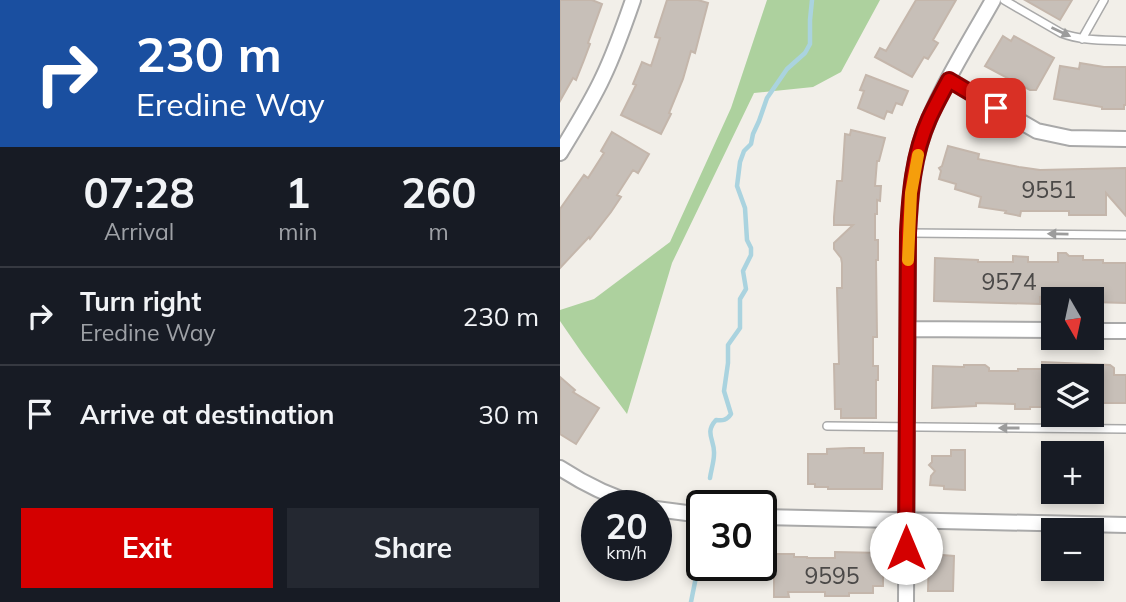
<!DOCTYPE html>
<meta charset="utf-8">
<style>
:root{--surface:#171b24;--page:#242831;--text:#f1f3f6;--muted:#9ea1a6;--line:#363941;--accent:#d40000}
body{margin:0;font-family:Mulish,sans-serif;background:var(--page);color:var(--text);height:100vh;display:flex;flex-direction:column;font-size:26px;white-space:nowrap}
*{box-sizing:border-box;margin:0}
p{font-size:23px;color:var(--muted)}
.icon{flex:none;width:38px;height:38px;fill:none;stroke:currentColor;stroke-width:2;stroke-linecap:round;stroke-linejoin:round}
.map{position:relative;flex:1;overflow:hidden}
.sheet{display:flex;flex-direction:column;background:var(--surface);width:560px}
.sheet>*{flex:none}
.hud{background:#1a4fa0;color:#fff;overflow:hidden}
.needle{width:46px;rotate:171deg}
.tools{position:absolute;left:481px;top:287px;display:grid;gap:14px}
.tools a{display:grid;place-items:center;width:63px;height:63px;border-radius:0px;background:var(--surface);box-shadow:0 4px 10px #0003;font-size:35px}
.speed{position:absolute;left:21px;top:490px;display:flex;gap:14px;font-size:35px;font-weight:700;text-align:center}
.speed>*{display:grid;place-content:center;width:91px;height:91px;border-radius:50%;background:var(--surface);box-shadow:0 4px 10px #0003;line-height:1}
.speed small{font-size:18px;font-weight:400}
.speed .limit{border:4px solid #111;border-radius:10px;background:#fff;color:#111}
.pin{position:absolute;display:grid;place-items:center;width:60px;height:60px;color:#fff;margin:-30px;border-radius:14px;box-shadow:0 4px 10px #0006}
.me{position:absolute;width:77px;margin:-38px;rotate:0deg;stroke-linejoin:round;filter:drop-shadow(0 0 5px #0008)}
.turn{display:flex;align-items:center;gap:24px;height:147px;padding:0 21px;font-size:32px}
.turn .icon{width:91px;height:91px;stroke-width:2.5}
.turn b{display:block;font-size:49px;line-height:60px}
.eta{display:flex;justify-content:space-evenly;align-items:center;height:119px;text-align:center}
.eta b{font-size:42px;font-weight:700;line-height:49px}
.action{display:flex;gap:14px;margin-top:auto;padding:14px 21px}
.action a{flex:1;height:80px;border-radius:0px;background:var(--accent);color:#fff;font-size:28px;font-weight:700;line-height:80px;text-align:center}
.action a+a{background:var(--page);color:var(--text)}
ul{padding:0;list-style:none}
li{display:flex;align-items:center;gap:21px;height:98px;padding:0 21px;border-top:2px solid var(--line)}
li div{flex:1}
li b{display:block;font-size:26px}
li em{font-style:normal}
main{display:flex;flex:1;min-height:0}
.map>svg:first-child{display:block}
.forest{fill:#add19e}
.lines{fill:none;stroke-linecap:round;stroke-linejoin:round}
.stream{stroke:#aad3df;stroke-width:4.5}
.building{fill:#c7bfb8;stroke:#c4b6ab;stroke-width:2}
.lane-casing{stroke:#a9a9a9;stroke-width:10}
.street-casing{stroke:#a9a9a9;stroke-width:18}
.lane{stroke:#fff;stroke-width:7}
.street{stroke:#fff;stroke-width:14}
.oneway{fill:#9c9c9c}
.route-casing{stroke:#8a0000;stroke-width:18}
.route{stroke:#d40000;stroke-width:12}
.slow{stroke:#f59e0b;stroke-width:12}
.labels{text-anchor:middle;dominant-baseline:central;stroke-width:5;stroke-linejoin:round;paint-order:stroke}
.number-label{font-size:23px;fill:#4b4948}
</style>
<main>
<section class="sheet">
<div class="hud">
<div class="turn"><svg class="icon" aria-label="right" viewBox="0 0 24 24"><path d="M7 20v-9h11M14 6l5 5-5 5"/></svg><div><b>230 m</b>Eredine Way</div></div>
</div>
<div class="eta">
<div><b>07:28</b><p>Arrival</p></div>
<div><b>1</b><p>min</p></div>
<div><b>260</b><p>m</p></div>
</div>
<ul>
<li><svg class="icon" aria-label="right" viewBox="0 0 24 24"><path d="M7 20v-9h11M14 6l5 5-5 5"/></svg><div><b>Turn right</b><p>Eredine Way</p></div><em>230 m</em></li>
<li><svg class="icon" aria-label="arrive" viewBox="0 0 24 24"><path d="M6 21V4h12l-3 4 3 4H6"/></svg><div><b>Arrive at destination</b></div><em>30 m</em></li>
</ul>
<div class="action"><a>Exit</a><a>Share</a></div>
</section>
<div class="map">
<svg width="566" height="602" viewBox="0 0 566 602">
<rect width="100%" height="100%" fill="#f2efe9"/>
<path class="forest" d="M 207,0 L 320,0 L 281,72 L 253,87 L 194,93 L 112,263 L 67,414 L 22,353 L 0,321 L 0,310 L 34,299 L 110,242 L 171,108 Z"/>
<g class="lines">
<path class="stream" d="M 150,478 C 151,470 154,462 154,454 C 155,440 144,433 156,420 C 163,421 167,420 171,414 L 164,391 L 168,363 L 168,345 L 180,328 L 180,299 L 186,289 L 183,271 L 191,255 L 191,248 L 187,240 L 185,208 L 177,186 L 180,162 L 184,151 L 191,144 L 193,134 L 199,121 L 207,98 L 227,69 L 245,53 L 250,44 L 250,20 L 252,0
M 131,602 L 138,567"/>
</g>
<path class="building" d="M 0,0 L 32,0 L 42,4 L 28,43 L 30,44 L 24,60 L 16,80 L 13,78 L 0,101 Z
M 107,0 L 138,0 L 148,3 L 135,53 L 131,51 L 123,79 L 109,113 L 111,114 L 101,134 L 61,115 L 76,85 L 73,84 L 82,62 L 91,66 L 100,38 L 95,37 Z
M 356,0 L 396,0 L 373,40 L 378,43 L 368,59 L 364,57 L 352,77 L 315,57 L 320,48 L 326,51 Z
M 465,0 L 512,0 L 500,20 Z
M 443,36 L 451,41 L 454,36 L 494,58 L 476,90 L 470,90 L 425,66 Z
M 520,63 L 544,67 L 566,67 L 566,105 L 564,105 L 564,109 L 542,109 L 542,107 L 494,99 L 500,66 L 519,69 Z
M 306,75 L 348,91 L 342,105 L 336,103 L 332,113 L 327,111 L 324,119 L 298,108 L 304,91 L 300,90 Z
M 291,130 L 325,138 L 319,161 L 317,161 L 315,186 L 321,186 L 320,201 L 317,200 L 317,214 L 315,214 L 315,240 L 318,240 L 318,260 L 316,260 L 317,337 L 313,337 L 313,366 L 318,366 L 318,380 L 316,380 L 316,418 L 281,418 L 281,409 L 275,409 L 274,364 L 279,364 L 277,288 L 282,288 L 282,263 L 281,258 L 274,249 L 274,243 L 293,225 L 274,225 L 274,217 L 277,181 L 282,181 L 285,134 L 290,135 Z
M 52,132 L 89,154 L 78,173 L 73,170 L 57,195 L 61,197 L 51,212 L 30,239 L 29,237 L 0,268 L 0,209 L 24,175 L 28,178 L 44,153 L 41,151 Z
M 388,146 L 419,154 L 418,159 L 459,167 L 480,170 L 566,168 L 566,216 L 546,193 L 546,215 L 509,215 L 509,211 L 461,211 L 460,216 L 445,213 L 446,211 L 419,207 L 421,197 L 395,189 L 396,184 L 379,179 L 381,171 L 379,168 L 382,166 Z
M 498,253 L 506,253 L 509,256 L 523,256 L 523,260 L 543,260 L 543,263 L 566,263 L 566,303 L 532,302 L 531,299 L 506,298 L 506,296 L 480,297 L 480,304 L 374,301 L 375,258 L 418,260 L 418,262 L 453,262 L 453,256 L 468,257 L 468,262 L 498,262 Z
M 482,362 L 550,365 L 554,368 L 554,375 L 566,375 L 566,403 L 532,403 L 532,376 L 494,376 L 494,407 L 470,407 L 470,409 L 455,409 L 455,404 L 416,403 L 416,406 L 372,408 L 373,366 L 404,367 L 404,365 L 425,365 L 429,368 L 429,371 L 458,371 L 458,369 L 482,369 Z
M 0,377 L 15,390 L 13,392 L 39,408 L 16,444 L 0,434 Z
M 290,448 L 304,448 L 304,453 L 323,453 L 322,489 L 268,489 L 268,487 L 255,487 L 255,484 L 248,484 L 248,454 L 267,454 L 267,449 Z
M 391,450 L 405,450 L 405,490 L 384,489 L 384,486 L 370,485 L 371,476 L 375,471 L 369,465 L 372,462 L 372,456 L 391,456 Z
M 275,552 L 323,553 L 323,586 L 313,586 L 313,593 L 289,593 L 289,596 L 265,596 L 265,592 L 228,592 L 229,597 L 214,597 L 214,554 L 234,554 L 234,557 L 247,557 L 247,558 L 275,558 Z
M 369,554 L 394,556 L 393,591 L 368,591 Z"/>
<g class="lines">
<defs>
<path id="lane" d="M 444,0 L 501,33 C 522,41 544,40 566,41
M 522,39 L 544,0
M 348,233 L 566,235
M 267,426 L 566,429"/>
<path id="street" d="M 389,80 L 477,131 L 510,138 L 566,139
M 0,153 C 15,128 31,103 43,77 C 55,52 64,26 73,0
M 348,329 L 494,330
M 532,331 L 566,331
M 0,468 C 26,485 53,498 83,506
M 96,509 L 142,515
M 201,517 L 566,525
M 346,602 L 348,233 C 350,202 352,171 361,141 C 376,94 409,43 433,0"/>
</defs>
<use href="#lane" class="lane-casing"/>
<use href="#street" class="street-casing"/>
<use href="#lane" class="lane"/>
<use href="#street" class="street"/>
</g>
<defs><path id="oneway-solid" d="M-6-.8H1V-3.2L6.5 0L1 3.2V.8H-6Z" transform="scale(1.75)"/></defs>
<g class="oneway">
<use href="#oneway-solid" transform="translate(501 32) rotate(25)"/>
<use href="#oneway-solid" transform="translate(498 234) rotate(-179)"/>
<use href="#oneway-solid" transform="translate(449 428) rotate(-180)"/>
</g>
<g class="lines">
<defs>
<path id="route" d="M 346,548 L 348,233 C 350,194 353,155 369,119 C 375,106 382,93 389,80 L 436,108"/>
</defs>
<use href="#route" class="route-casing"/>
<use href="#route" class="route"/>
<path class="slow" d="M 348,260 L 351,193 L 358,155"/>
</g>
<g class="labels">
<g class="number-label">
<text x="489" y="189">9551</text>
<text x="449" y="281">9574</text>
<text x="272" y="575">9595</text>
</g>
</g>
</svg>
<div class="tools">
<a><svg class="needle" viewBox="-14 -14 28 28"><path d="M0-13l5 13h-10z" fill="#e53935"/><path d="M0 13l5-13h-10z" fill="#9ea1a6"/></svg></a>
<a><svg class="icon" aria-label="layers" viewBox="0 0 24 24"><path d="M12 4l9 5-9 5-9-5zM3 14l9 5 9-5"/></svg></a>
<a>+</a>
<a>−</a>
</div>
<div class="speed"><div>20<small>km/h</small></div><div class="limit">30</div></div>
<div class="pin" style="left:436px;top:108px;background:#d93025"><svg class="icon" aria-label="arrive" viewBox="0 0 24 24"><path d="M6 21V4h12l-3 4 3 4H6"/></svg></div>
<svg class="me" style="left:346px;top:548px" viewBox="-20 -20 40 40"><circle r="19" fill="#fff"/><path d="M0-13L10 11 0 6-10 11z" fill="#d40000"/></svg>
</div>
</main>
